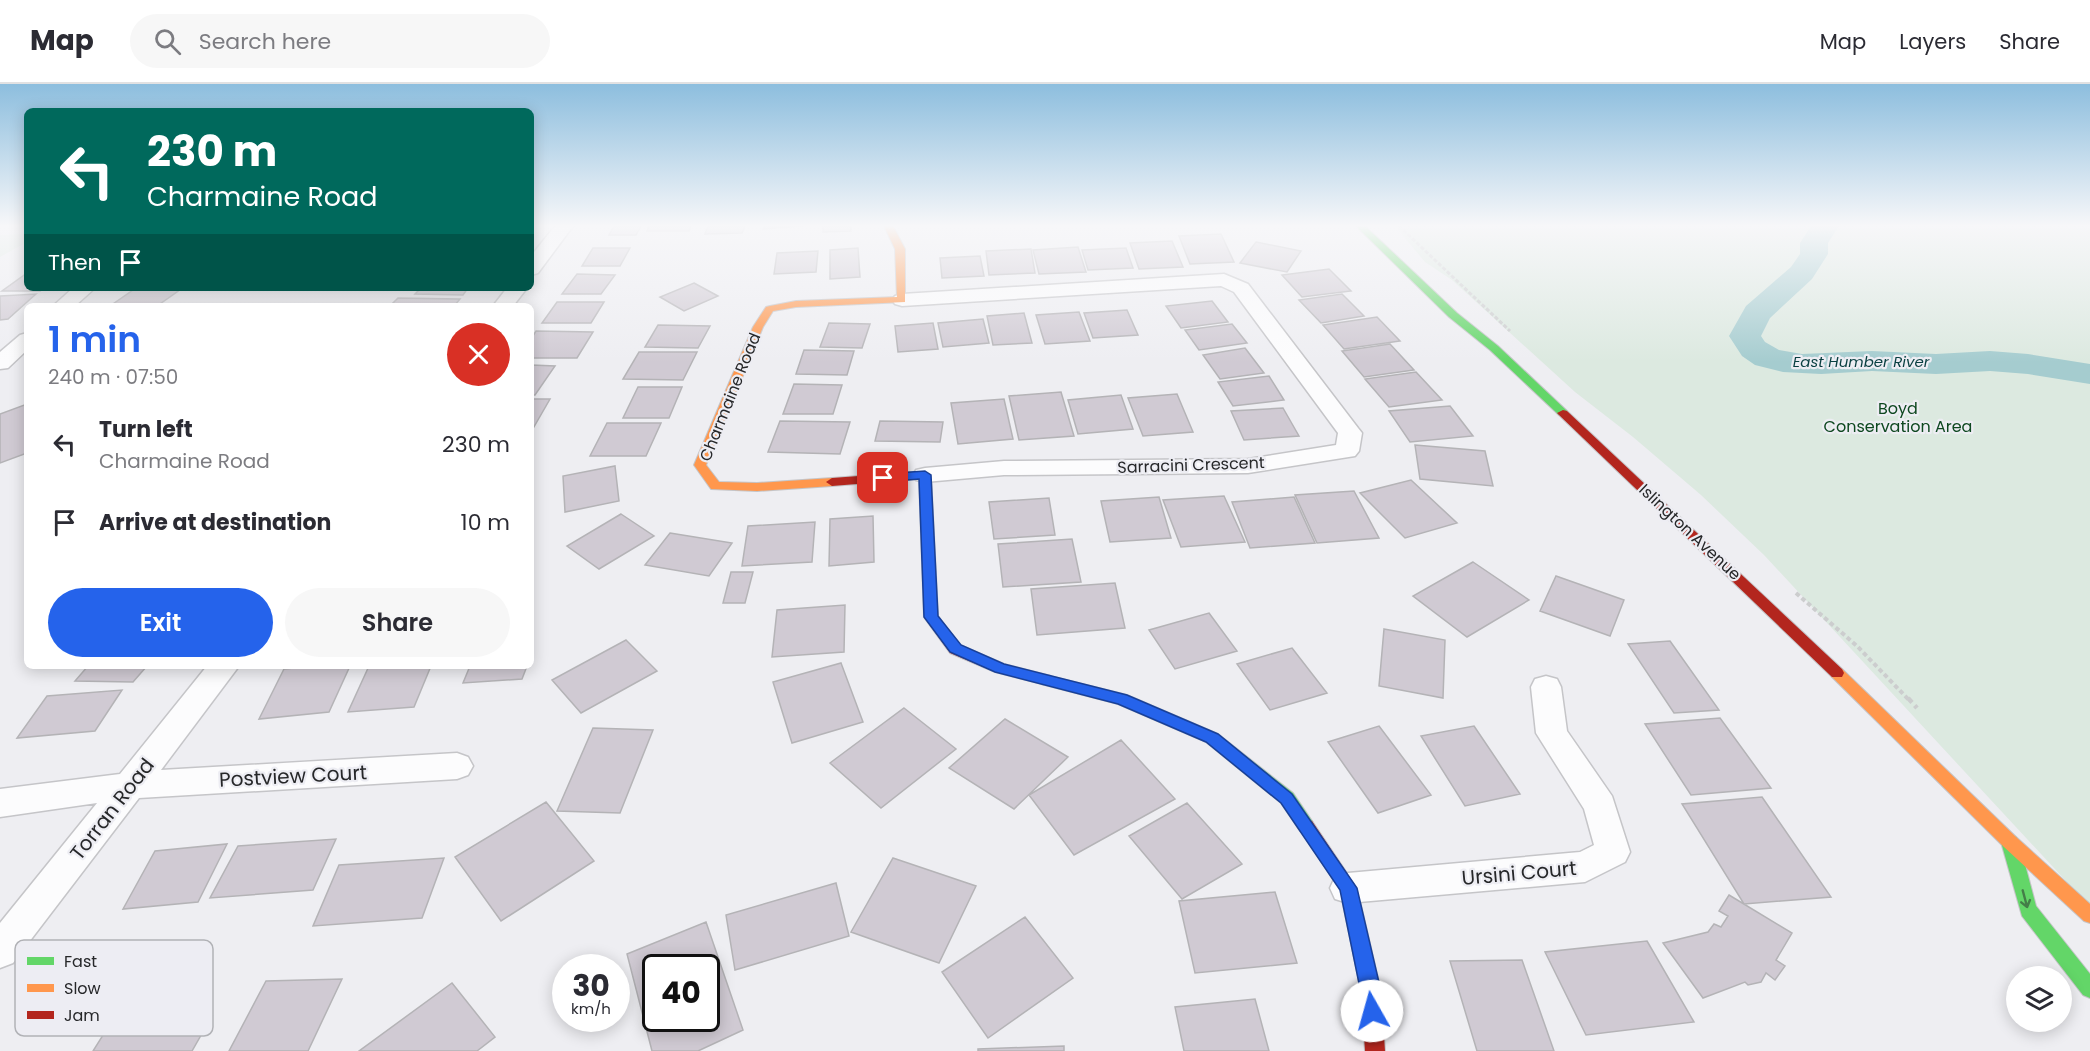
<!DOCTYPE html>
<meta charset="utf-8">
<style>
:root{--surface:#fff;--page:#f7f7f7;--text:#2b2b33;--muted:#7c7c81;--line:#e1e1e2;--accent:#2563eb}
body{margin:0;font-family:Poppins,sans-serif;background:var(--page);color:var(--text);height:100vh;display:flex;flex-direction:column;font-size:22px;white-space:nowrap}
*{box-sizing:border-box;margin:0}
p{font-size:20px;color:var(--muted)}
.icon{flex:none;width:33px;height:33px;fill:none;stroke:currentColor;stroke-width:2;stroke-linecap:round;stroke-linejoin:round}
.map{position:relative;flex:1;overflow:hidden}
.details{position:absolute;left:24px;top:219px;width:510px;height:366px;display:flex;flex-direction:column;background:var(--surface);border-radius:9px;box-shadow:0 3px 15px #0003}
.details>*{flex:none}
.guide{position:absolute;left:24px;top:24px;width:510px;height:183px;border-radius:9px;box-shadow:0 3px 15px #0003;background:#00695c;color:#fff;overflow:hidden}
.controls{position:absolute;left:2006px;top:882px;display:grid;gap:12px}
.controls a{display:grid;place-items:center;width:66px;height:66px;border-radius:50%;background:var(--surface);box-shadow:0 3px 15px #0003;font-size:30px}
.speed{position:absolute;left:552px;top:870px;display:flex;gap:12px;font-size:30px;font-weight:700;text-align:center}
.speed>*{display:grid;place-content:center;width:78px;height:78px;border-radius:50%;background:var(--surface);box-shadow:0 3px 15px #0003;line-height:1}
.speed small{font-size:15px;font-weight:400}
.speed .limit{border:3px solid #111;border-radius:9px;background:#fff;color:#111}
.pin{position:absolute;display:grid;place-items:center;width:51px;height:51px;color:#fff;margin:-26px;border-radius:12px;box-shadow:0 3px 9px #0006}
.me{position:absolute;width:66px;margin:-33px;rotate:353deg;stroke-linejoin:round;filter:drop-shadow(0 0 4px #0008)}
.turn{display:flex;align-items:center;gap:21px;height:126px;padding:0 24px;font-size:27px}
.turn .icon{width:78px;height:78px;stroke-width:2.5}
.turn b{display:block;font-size:42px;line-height:51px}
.then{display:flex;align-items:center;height:57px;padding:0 24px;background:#0003;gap:12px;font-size:22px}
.round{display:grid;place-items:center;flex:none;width:63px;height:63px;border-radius:32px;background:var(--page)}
.overview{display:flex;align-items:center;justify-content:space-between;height:102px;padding:0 24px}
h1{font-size:36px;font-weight:600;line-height:45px;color:var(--accent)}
.button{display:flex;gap:12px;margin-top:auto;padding:12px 24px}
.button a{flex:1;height:69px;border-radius:36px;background:var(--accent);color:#fff;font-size:24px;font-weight:600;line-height:69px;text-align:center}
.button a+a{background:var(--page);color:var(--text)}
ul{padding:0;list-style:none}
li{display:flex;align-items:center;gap:18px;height:78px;padding:0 24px}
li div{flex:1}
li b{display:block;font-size:22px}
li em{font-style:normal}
header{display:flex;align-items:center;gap:36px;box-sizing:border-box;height:84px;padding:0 30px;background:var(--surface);border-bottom:2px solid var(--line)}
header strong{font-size:28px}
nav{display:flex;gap:33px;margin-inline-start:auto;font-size:21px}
.search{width:420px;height:54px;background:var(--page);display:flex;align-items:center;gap:15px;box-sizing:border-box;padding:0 21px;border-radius:33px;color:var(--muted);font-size:22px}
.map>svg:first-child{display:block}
.green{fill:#dce9e0}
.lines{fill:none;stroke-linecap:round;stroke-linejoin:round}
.river{fill:#a5cccf;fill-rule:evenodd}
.building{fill:#d0cad3;stroke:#b4b3b6;stroke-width:1.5;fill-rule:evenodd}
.street-casing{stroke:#c5c5c8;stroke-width:3}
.fast-casing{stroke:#c5c5c8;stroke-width:2}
.slow-casing{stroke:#c5c5c8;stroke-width:2}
.jam-casing{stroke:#c5c5c8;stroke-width:2}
.path-far2{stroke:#cccdce;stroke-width:3;stroke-dasharray:4 2;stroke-linecap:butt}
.path-far1{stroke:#cccdce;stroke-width:4;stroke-dasharray:4.5 3;stroke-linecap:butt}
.path{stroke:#cccdce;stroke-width:4.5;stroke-dasharray:6 4;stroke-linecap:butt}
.street{fill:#fcfcfd;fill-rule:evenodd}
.fast{fill:#63d668;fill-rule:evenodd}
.slow{fill:#ff974d;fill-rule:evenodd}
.jam{fill:#b3261e;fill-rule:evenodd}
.oneway{stroke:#447e48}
.route{fill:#2563eb;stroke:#184099;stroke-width:1.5}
.labels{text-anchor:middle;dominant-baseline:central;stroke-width:4.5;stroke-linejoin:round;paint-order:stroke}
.far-water-label{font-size:15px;font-style:italic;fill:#093f41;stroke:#ededf3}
.street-label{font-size:16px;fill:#262729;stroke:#ededf3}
.park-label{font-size:16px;fill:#0e4820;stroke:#ededf3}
.near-street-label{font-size:20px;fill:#262729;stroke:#ededf3}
.key{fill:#ededf3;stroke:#b1b2b6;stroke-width:1.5}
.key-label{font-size:16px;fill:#262729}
</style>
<header>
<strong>Map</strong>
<div class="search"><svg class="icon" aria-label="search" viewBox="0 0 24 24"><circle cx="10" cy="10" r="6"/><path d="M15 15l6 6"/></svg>Search here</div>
<nav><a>Map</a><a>Layers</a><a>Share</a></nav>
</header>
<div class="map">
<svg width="2090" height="967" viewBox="0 0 2090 967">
<rect width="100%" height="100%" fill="#eeeef2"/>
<path class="green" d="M 1395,142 L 2090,142 L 2090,823 L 1764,471 L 1701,411 L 1633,353 L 1575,308 L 1452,196 L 1425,178 Z
M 27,150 L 27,158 L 0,173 L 0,151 Z"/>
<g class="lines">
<path class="river" d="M 1811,142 L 1839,142 L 1828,159 L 1828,170 L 1812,195 L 1770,234 L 1761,252 L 1765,258 L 1779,266 L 1802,270 L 1872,267 L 1936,270 L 1990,267 L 2028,270 L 2090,280 L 2090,300 L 2028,290 L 1990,287 L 1936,290 L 1872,287 L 1821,290 L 1783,288 L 1755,281 L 1742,272 L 1729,252 L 1746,222 L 1791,183 L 1800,170 L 1800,159 Z"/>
</g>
<path class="building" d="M 614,142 L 641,142 L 636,151 L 609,151 Z
M 649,142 L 691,142 L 689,147 L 647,147 Z
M 708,142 L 745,142 L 742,149 L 705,150 Z
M 764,142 L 803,142 L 763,145 Z
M 823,142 L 851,142 L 851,147 L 823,148 Z
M 1221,150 L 1234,178 L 1190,180 L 1179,152 Z
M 1172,157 L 1183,183 L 1139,185 L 1130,159 Z
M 1256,158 L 1301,167 L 1287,188 L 1240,179 Z
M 1078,163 L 1086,188 L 1039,190 L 1033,166 Z
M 593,164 L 630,164 L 620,182 L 582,182 Z
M 858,164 L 860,193 L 830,195 L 830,166 Z
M 1126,164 L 1133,184 L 1088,186 L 1082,166 Z
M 1031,165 L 1035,189 L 989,191 L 986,167 Z
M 818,167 L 816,188 L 774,190 L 777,169 Z
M 980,172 L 984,192 L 942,194 L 940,174 Z
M 1329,185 L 1351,207 L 1302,213 L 1282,191 Z
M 27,189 L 27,204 L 44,204 L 40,207 L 2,207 Z
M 577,190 L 615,191 L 601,210 L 562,210 Z
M 694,199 L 718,212 L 684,227 L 660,213 Z
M 136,204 L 164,204 L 181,205 L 157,222 L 110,222 Z
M 421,204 L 468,204 L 463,211 L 415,210 Z
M 36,210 L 8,235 L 0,236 L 0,212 Z
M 1342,210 L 1364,232 L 1321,239 L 1299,216 Z
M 398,214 L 460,215 L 454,222 L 390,222 Z
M 1212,217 L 1228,238 L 1181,244 L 1166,222 Z
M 557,218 L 604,218 L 591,239 L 542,239 Z
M 1127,226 L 1138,251 L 1093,254 L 1084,229 Z
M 1079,228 L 1090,257 L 1045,260 L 1036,231 Z
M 1024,229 L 1032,259 L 993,261 L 987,232 Z
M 1377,233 L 1400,257 L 1344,265 L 1323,241 Z
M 983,235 L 989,259 L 943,263 L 938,239 Z
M 829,239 L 870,240 L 862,264 L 820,263 Z
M 933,239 L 938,265 L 898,268 L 895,242 Z
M 1232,240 L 1247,259 L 1199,266 L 1185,246 Z
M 658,241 L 710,242 L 698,264 L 645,263 Z
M 536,247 L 593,248 L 577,274 L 531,274 L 531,255 Z
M 1390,260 L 1414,286 L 1364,293 L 1342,267 Z
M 1245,264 L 1264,289 L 1220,295 L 1203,271 Z
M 804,266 L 854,267 L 847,291 L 796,290 Z
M 639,268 L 697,268 L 683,296 L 623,295 Z
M 531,281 L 555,282 L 535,311 L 531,311 Z
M 1416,288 L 1442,316 L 1389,323 L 1365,295 Z
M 1269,292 L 1284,316 L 1233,322 L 1218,298 Z
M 794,300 L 842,301 L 833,330 L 783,330 Z
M 638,303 L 682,303 L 669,334 L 623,334 Z
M 1061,308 L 1074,352 L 1019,356 L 1009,312 Z
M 1177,310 L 1193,348 L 1143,352 L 1128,314 Z
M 1121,311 L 1133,345 L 1078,350 L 1068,316 Z
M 531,315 L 550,315 L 531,348 Z
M 1004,315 L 1013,355 L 958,360 L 951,319 Z
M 27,320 L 27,369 L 0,379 L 0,330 Z
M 1450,322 L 1473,352 L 1410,358 L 1389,327 Z
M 1283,324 L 1299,352 L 1244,356 L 1231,327 Z
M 780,337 L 850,338 L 840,370 L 768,368 Z
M 880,337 L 943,338 L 940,358 L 875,357 Z
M 607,339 L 661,339 L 646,372 L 590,372 Z
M 1415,361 L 1485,367 L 1493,402 L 1420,395 Z
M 615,382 L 619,417 L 565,428 L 563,392 Z
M 1411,396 L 1457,439 L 1405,454 L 1360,409 Z
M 1354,407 L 1379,454 L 1317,459 L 1295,411 Z
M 1224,412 L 1245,458 L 1181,463 L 1163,416 Z
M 1159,413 L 1171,454 L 1110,458 L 1101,417 Z
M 1294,413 L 1315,459 L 1250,464 L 1232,418 Z
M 1049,414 L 1055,451 L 994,455 L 989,418 Z
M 621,430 L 654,452 L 599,485 L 567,462 Z
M 873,432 L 874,478 L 829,482 L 830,435 Z
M 815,438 L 812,478 L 742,482 L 748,442 Z
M 670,449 L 732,459 L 709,492 L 645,481 Z
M 1072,455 L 1081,498 L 1003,503 L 998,460 Z
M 1473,478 L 1529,516 L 1467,553 L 1413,512 Z
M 731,488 L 753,488 L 745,519 L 723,519 Z
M 1556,492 L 1624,516 L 1610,552 L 1540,527 Z
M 1115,499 L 1125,544 L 1037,551 L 1031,505 Z
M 845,521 L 844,568 L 772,573 L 777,526 Z
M 1209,529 L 1237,567 L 1175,585 L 1149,546 Z
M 1384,545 L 1445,556 L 1443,614 L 1379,602 Z
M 626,556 L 657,587 L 581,629 L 552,596 Z
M 1670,557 L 1719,626 L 1674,629 L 1628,560 Z
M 1292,564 L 1327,609 L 1270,626 L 1237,580 Z
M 841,579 L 863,638 L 792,659 L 773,598 Z
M 88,582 L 147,582 L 133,598 L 75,597 Z
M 315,582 L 350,582 L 329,628 L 259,635 L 284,585 Z
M 369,582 L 431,582 L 414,623 L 348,628 Z
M 470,582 L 527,582 L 522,595 L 463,599 Z
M 122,606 L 95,647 L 17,654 L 47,612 Z
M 904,624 L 956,665 L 881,724 L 830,679 Z
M 1720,634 L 1771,704 L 1691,711 L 1645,640 Z
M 1005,635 L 1068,673 L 1014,725 L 949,684 Z
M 1379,642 L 1431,711 L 1378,729 L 1328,658 Z
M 1474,642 L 1520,710 L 1465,722 L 1421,652 Z
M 593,644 L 653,646 L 620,729 L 557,727 Z
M 1121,656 L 1175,715 L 1074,771 L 1029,711 Z
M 1762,713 L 1831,813 L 1744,820 L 1682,720 Z
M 546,718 L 594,777 L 501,837 L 455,773 Z
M 1187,719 L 1242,780 L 1182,815 L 1129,752 Z
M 336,755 L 313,806 L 210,814 L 238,762 Z
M 227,760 L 198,818 L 123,825 L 155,767 Z
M 444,774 L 422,834 L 313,842 L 339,781 Z
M 893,774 L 976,802 L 939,879 L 851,848 Z
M 836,799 L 849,852 L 735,886 L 726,831 Z
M 1275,808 L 1297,879 L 1195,889 L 1179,817 Z
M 1729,811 L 1792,849 L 1776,876 L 1785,882 L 1775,896 L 1766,889 L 1761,898 L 1748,901 L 1745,898 L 1703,914 L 1663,859 L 1708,848 L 1714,840 L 1721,843 L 1728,832 L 1719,827 Z
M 1025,833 L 1073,894 L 988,954 L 942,888 Z
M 706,838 L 743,946 L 698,967 L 652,967 L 627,870 ZM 656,884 L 706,884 L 706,934 L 656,934 Z
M 1647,857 L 1694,938 L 1586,951 L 1545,868 Z
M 1522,876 L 1554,967 L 1477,967 L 1450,877 Z
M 342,895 L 308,967 L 229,967 L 266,897 Z
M 452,899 L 495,953 L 477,967 L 359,967 Z
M 1255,915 L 1269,967 L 1184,967 L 1175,923 Z
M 115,932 L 212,932 L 192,967 L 93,967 Z
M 1064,962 L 1064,967 L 978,967 L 978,965 Z"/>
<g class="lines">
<defs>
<path id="street" d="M 555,142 L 573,142 L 538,189 L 531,191 L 531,172 Z
M 1224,190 L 1248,200 L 1358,344 L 1362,349 L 1359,367 L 1355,372 L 1248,389 L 1004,391 L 925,398 L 916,396 L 913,391 L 916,386 L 925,384 L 1004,377 L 1248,375 L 1336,361 L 1338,349 L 1234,208 L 1221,202 L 902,222 L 895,220 L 892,216 L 895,212 L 902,210 Z
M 73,204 L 95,204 L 75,222 L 53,222 Z
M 507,204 L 527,204 L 513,222 L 493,222 Z
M 27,249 L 27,266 L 8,284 L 0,285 L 0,268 L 20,251 Z
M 207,582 L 239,582 L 161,686 L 457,669 L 468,673 L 473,682 L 468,691 L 457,695 L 139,714 L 13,879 L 0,884 L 0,839 L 97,719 L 0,733 L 0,705 L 120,690 Z
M 1546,592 L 1557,595 L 1561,603 L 1567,647 L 1612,712 L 1630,768 L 1625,778 L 1585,798 L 1348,819 L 1335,815 L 1330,804 L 1335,793 L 1348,789 L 1580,768 L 1594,761 L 1584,725 L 1536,649 L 1531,603 L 1535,595 Z"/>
<path id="fast" d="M 1356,142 L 1365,142 L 1457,229 L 1498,262 L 1567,327 L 1567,331 L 1559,331 L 1490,266 L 1449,233 Z
M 1046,591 L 1127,611 L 1218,650 L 1293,709 L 1312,737 L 1314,742 L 1312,747 L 1306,749 L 1300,747 L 1281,719 L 1206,658 L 1118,620 L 1041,600 L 1038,596 L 1041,592 Z
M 2010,751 L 2016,753 L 2019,758 L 2036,822 L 2090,890 L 2090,914 L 2083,911 L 2022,832 L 2001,758 L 2004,753 Z"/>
<path id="slow" d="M 884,142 L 893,142 L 905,165 L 905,218 L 796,223 L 773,227 L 763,243 L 706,381 L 719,398 L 757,399 L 832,394 L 838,398 L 832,402 L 757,407 L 711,405 L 694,381 L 753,243 L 766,223 L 770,222 L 796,217 L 897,213 L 895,165 Z
M 1837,584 L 1842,585 L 2016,753 L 2090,820 L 2090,839 L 2084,837 L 2004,763 L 1832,593 L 1830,589 L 1832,585 Z"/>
<path id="jam" d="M 1563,326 L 1567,327 L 1842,585 L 1844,589 L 1842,593 L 1832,593 L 1559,331 L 1557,329 Z
M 925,387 L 931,391 L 938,532 L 960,561 L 1004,580 L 1051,592 L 1054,596 L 1051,600 L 1046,601 L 995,588 L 950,569 L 926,536 L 924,533 L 919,395 L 832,402 L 826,398 L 832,394 Z
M 1306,735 L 1312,737 L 1357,804 L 1381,907 L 1385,967 L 1365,967 L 1361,907 L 1340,806 L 1298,742 L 1300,737 Z"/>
</defs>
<use href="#street" class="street-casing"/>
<use href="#fast" class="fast-casing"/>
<use href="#slow" class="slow-casing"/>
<use href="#jam" class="jam-casing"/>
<path class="path-far2" d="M 1399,142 L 1510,247"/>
<path class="path-far1" d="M 1796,509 L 1857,562 L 1909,616"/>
<path class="path" d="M 1908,614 L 1917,624"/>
<use href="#street" class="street"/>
<use href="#fast" class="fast"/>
<use href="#slow" class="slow"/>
<use href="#jam" class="jam"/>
</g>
<defs><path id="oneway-shaft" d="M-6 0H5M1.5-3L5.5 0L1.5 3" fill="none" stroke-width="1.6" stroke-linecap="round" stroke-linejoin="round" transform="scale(1.5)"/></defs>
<use class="oneway" href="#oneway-shaft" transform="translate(2025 815) rotate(75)"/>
<linearGradient id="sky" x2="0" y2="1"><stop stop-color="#8dbede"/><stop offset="0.51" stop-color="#f7f7f9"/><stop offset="1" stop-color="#f7f7f9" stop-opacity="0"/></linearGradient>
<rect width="2090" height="278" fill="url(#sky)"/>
<path class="route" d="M 925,387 L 931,391 L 938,532 L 961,561 L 1004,580 L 1127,611 L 1218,650 L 1292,710 L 1357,804 L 1381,907 L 1382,927 L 1379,934 L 1372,936 L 1366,934 L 1340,806 L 1281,719 L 1206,658 L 1118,620 L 995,588 L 950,568 L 924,533 L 919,395 L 883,398 L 877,394 L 883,390 Z"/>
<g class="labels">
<g class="far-water-label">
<text x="1861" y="277">East Humber River</text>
</g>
<g class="street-label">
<text transform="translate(730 313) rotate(-68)">Charmaine Road</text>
<text transform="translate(1191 381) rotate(-2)">Sarracini Crescent</text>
<text transform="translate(1690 448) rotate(43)">Islington Avenue</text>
</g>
<g class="park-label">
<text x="1898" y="324">Boyd<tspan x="1898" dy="18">Conservation Area</tspan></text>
</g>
<g class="near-street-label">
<text transform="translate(293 692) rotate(-3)">Postview Court</text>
<text transform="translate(112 725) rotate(-52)">Torran Road</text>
<text transform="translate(1519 789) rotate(-5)">Ursini Court</text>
</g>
</g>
<rect x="15" y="856" width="198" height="96" rx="9" class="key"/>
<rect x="27" y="873" width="27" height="8" fill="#63d668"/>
<rect x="27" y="900" width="27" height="8" fill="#ff974d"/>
<rect x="27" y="927" width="27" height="8" fill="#b3261e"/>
<g class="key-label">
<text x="64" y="883">Fast</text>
<text x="64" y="910">Slow</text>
<text x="64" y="937">Jam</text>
</g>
</svg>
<div class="controls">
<a><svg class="icon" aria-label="layers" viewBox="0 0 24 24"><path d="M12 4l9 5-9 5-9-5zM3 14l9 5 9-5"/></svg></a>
</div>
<div class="speed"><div>30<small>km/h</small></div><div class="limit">40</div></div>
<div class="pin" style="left:883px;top:394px;background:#d93025"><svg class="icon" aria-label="arrive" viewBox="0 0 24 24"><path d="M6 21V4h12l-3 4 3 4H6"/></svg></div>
<svg class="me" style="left:1372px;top:927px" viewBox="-20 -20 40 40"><circle r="19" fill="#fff"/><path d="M0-13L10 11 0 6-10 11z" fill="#2563eb"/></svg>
<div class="guide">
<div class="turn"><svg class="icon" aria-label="left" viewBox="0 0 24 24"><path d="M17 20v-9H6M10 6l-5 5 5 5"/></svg><div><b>230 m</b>Charmaine Road</div></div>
<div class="then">Then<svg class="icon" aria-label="arrive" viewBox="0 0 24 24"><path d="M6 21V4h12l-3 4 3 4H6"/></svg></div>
</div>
<section class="details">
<div class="overview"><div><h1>1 min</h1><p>240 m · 07:50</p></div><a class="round" style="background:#d93025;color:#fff"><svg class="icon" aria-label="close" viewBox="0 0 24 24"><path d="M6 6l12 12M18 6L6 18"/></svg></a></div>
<ul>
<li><svg class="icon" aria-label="left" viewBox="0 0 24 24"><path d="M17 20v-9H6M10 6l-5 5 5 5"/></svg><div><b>Turn left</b><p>Charmaine Road</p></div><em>230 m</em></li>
<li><svg class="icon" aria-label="arrive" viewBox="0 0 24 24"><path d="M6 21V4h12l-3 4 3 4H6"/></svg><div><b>Arrive at destination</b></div><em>10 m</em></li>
</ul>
<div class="button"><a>Exit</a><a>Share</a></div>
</section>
</div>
